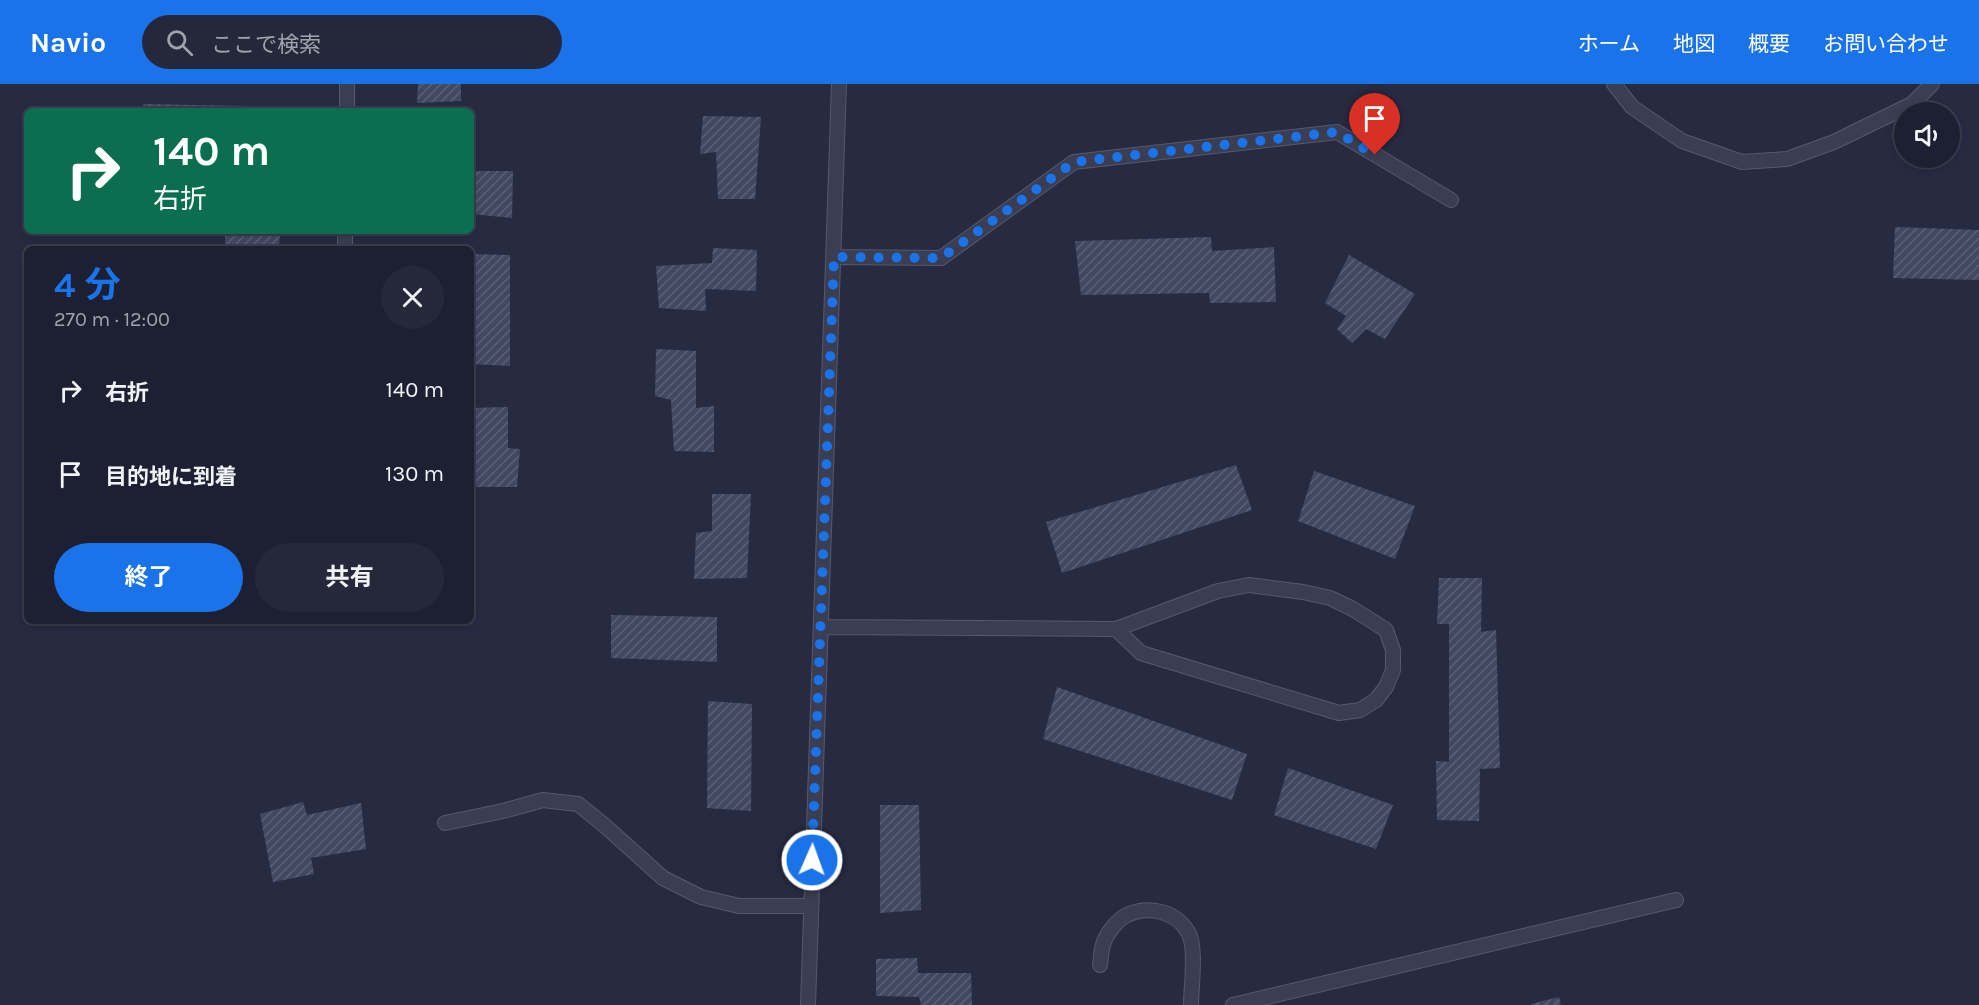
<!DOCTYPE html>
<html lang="ja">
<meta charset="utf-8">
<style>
:root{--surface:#1d2032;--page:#25283a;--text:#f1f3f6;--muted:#a0a3ac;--line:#3b3e4d;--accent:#1a73e8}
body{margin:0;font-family:Karla,"Noto Sans JP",sans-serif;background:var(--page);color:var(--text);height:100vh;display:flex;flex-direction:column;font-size:22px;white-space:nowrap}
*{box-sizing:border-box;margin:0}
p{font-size:20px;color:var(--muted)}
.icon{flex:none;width:33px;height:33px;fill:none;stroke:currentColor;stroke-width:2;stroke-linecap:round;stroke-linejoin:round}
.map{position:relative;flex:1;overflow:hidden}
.drawer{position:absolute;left:24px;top:162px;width:450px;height:378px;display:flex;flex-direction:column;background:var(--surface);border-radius:9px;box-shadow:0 3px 9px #0003,0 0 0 2px var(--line)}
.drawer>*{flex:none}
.top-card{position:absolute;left:24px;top:24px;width:450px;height:126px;border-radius:9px;box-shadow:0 3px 9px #0003,0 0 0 2px var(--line);background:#0b6e4f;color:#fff;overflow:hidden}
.tools{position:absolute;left:1894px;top:18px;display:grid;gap:12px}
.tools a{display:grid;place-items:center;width:66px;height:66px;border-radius:50%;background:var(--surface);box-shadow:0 3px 9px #0003,0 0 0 2px var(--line);font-size:30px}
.pin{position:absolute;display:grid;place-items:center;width:51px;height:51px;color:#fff;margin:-62px -26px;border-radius:50% 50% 50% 0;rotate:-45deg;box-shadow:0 0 6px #0007}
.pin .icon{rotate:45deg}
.me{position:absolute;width:66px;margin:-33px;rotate:2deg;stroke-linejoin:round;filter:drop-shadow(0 0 4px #0008)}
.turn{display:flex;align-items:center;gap:21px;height:126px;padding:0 30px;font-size:27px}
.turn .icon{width:78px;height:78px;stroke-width:2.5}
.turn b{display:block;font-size:42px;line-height:51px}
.round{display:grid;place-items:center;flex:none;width:63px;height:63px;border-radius:32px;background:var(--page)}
.overview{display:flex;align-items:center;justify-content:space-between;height:102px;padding:0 30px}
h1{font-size:36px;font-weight:700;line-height:45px;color:var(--accent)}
.action{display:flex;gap:12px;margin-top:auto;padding:12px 30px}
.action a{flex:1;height:69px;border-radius:36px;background:var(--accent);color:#fff;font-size:24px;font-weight:700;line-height:69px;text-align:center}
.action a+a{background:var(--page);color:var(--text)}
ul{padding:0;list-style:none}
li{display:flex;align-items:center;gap:18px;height:84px;padding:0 30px}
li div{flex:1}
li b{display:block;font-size:22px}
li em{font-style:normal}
header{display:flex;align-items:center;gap:36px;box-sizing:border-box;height:84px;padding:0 30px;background:var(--accent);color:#fff}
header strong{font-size:28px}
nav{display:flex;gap:33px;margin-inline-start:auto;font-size:21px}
.search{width:420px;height:54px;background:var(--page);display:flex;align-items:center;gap:15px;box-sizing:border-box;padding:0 21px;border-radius:33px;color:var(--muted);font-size:22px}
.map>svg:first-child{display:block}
.building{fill:url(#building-hatch)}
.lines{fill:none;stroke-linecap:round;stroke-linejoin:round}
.lane-casing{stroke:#56596c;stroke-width:16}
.lane{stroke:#3b3e52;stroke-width:14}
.route{stroke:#1a73e8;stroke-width:10;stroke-dasharray:0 18}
</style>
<header>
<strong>Navio</strong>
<div class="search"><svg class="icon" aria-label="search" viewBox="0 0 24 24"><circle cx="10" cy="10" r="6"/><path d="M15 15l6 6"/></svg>ここで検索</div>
<nav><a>ホーム</a><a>地図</a><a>概要</a><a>お問い合わせ</a></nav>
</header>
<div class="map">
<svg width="1979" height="921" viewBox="0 0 1979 921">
<defs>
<pattern id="building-hatch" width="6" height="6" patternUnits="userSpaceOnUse" patternTransform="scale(1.5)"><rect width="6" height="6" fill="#434862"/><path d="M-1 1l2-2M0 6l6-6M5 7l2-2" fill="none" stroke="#5c6077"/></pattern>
</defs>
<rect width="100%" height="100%" fill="#272b42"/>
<path class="building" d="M 418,0 L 461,0 L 461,17 L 417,19 Z
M 143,20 L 249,22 L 249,27 L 143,27 Z
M 703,32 L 761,33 L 755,115 L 718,115 L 716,68 L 700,70 Z
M 471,87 L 513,87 L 512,134 L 471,130 Z
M 1895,143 L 1979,146 L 1979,196 L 1893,194 Z
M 238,147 L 280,147 L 279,165 L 225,165 L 225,151 L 238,149 Z
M 1211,153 L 1212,167 L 1274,163 L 1276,218 L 1210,219 L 1209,209 L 1081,211 L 1075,157 Z
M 713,164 L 757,166 L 756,207 L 705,205 L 706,227 L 659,224 L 656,182 L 712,179 Z
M 471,170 L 510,171 L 510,282 L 471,280 Z
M 1349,171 L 1415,210 L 1385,255 L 1366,245 L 1352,259 L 1337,245 L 1346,232 L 1325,219 Z
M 656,265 L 696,267 L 696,324 L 714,322 L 714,368 L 674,367 L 671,316 L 655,312 Z
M 508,323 L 508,364 L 520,365 L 517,403 L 471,403 L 471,324 Z
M 1236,381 L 1252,426 L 1062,489 L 1046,438 Z
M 1314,387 L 1415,422 L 1395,475 L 1298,437 Z
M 712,410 L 751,410 L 747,494 L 694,495 L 696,449 L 712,447 Z
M 1439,494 L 1482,494 L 1481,548 L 1496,546 L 1500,684 L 1480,685 L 1479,737 L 1437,736 L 1436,677 L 1449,678 L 1449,540 L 1437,540 Z
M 611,531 L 717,533 L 717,578 L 611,574 Z
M 1057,603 L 1247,670 L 1232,716 L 1043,655 Z
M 708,617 L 752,620 L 751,727 L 707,724 Z
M 1288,684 L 1393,721 L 1376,765 L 1274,731 Z
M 303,718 L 307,731 L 361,719 L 366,765 L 311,774 L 314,790 L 273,798 L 260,730 Z
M 880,721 L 919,721 L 921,826 L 880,829 Z
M 917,874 L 918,889 L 971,889 L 972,921 L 921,921 L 919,913 L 876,912 L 876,875 Z
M 1559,913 L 1561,921 L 1531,921 L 1531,920 Z"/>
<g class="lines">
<defs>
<path id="lane" d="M 1614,0 L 1632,23 L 1682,57 L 1742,78 L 1787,75 L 1834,58 L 1912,20 L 1932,0
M 347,27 L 347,0
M 345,165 L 345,147
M 834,173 L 941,174 L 1074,78 L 1337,48 L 1451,116
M 821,543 L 1116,545 L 1141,569 L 1339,629 L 1360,626 L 1376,616 L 1386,603 L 1393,586 L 1393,566 L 1386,546 L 1353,525 L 1330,514 L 1303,508 L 1249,501 L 1218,507 L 1116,545
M 445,739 L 503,727 L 543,716 L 578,720 L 604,741 L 663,794 L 701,813 L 739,822 L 811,822
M 1100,881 C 1101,874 1101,865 1104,858 C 1107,849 1118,835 1127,831 C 1148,821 1176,827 1188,848 C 1197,863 1191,903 1191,921
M 808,921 L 839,0
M 1233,921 L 1676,816"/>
</defs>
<use href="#lane" class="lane-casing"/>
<use href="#lane" class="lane"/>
</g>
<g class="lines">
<path class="route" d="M 812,776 L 834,173 L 941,174 L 1074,78 L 1337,48 L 1375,71"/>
</g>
</svg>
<div class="tools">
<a><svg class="icon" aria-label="sound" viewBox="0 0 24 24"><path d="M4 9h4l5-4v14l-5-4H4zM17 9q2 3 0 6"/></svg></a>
</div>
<div class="pin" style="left:1375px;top:71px;background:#d93025"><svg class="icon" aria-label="arrive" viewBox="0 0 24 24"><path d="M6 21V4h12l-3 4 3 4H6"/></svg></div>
<svg class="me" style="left:812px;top:776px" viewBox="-20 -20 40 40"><circle r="17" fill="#1a73e8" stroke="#fff" stroke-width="3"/><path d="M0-11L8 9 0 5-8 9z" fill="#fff"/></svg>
<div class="top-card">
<div class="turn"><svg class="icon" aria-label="right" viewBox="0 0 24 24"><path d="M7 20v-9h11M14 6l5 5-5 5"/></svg><div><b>140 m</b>右折</div></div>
</div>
<section class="drawer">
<div class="overview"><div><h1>4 分</h1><p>270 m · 12:00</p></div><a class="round"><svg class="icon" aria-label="close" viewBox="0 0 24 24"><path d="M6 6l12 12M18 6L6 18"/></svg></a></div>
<ul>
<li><svg class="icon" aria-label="right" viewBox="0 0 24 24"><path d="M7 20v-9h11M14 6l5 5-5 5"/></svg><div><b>右折</b></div><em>140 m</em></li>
<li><svg class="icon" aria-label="arrive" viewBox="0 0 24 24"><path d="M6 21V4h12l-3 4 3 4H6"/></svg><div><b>目的地に到着</b></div><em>130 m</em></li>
</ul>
<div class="action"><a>終了</a><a>共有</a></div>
</section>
</div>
